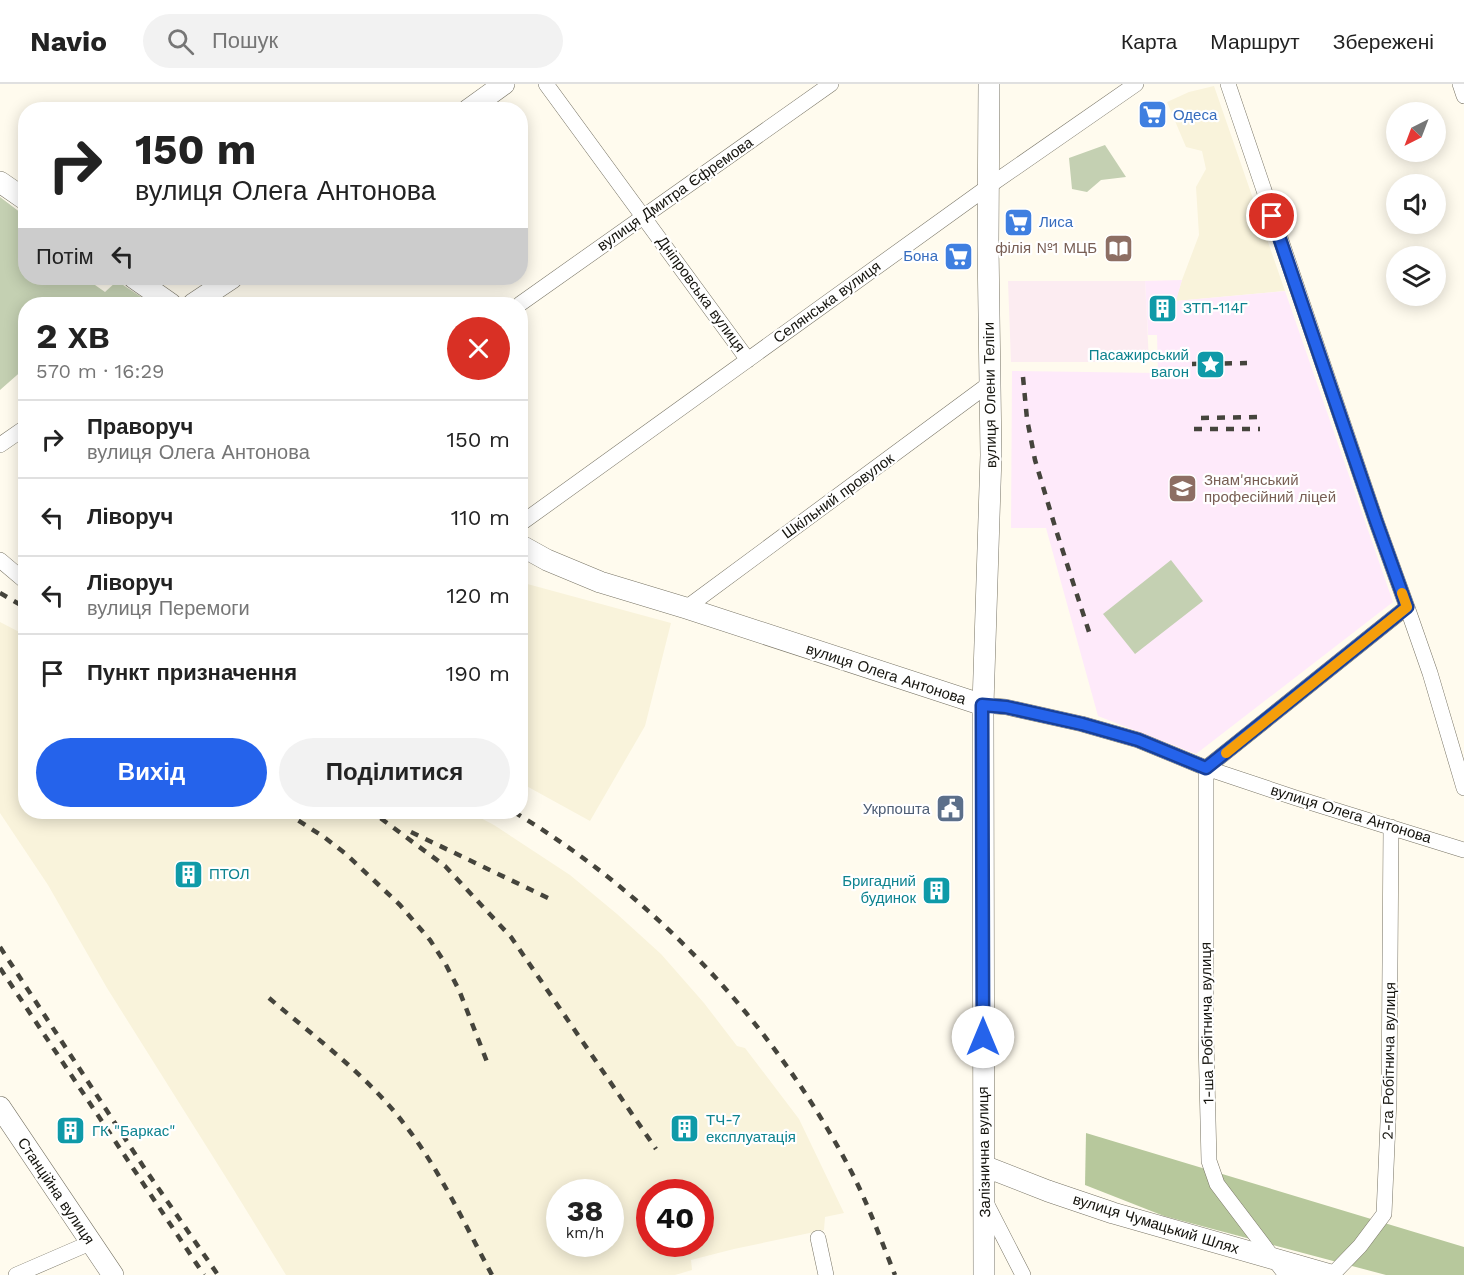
<!DOCTYPE html>
<html lang="uk">
<meta charset="utf-8">
<style>
:root{--surface:#fff;--page:#f2f2f2;--text:#222;--muted:#767676;--line:#e0e0e0;--accent:#2563eb}
body{margin:0;font-family:"Work Sans",sans-serif;background:var(--page);color:var(--text);height:100vh;display:flex;flex-direction:column;font-size:22px;white-space:nowrap}
*{box-sizing:border-box;margin:0}
p{font-size:20px;color:var(--muted)}
.icon{flex:none;width:33px;height:33px;fill:none;stroke:currentColor;stroke-width:2;stroke-linecap:round;stroke-linejoin:round}
.map{position:relative;flex:1;overflow:hidden}
.sheet{position:absolute;left:18px;top:213px;width:510px;height:522px;display:flex;flex-direction:column;background:var(--surface);border-radius:24px;box-shadow:0 3px 15px #0003}
.sheet>*{flex:none}
.banner{position:absolute;left:18px;top:18px;width:510px;height:183px;border-radius:24px;box-shadow:0 3px 15px #0003;background:#fff;color:var(--text);overflow:hidden}
.needle{width:39px;rotate:222deg}
.buttons{position:absolute;left:1386px;top:18px;display:grid;gap:12px}
.buttons a{display:grid;place-items:center;width:60px;height:60px;border-radius:50%;background:var(--surface);box-shadow:0 3px 15px #0003;font-size:30px}
.speed{position:absolute;left:546px;top:1095px;display:flex;gap:12px;font-size:30px;font-weight:700;text-align:center}
.speed>*{display:grid;place-content:center;width:78px;height:78px;border-radius:50%;background:var(--surface);box-shadow:0 3px 15px #0003;line-height:1}
.speed small{font-size:15px;font-weight:400}
.speed .limit{border:9px solid #d22;background:#fff;color:#111}
.pin{position:absolute;display:grid;place-items:center;width:51px;height:51px;color:#fff;margin:-26px;border:3px solid #fff;border-radius:50%;box-shadow:0 2px 6px #0007}
.me{position:absolute;width:66px;margin:-33px;rotate:0deg;stroke-linejoin:round;filter:drop-shadow(0 0 4px #0008)}
.turn{display:flex;align-items:center;gap:21px;height:126px;padding:0 18px;font-size:27px}
.turn .icon{width:78px;height:78px;stroke-width:2.5}
.turn b{display:block;font-size:42px;line-height:51px}
.then{display:flex;align-items:center;height:57px;padding:0 18px;background:#0003;gap:12px;font-size:22px}
.round{display:grid;place-items:center;flex:none;width:63px;height:63px;border-radius:32px;background:var(--page)}
.overview{display:flex;align-items:center;justify-content:space-between;height:102px;padding:0 18px}
h1{font-size:36px;font-weight:700;line-height:45px}
.cta{display:flex;gap:12px;margin-top:auto;padding:12px 18px}
.cta a{flex:1;height:69px;border-radius:36px;background:var(--accent);color:#fff;font-size:24px;font-weight:700;line-height:69px;text-align:center}
.cta a+a{background:var(--page);color:var(--text)}
ul{padding:0;list-style:none}
li{display:flex;align-items:center;gap:18px;height:78px;padding:0 18px;border-top:2px solid var(--line)}
li div{flex:1}
li b{display:block;font-size:22px}
li em{font-style:normal}
header{display:flex;align-items:center;gap:36px;box-sizing:border-box;height:84px;padding:0 30px;background:var(--surface);border-bottom:2px solid var(--line)}
header strong{font-size:28px}
nav{display:flex;gap:33px;margin-inline-start:auto;font-size:21px}
.search{width:420px;height:54px;background:var(--page);display:flex;align-items:center;gap:15px;box-sizing:border-box;padding:0 21px;border-radius:33px;color:var(--muted);font-size:22px}
.map>svg:first-child{display:block}
.commercial{fill:#fcecf1}
.built{fill:#f9f3db;fill-rule:evenodd}
.education{fill:#feeafa}
.green{fill:#c4d0b2}
.forest{fill:#b7c89c}
.lines{fill:none;stroke-linecap:round;stroke-linejoin:round}
.street-casing{stroke:#787465;stroke-width:16}
.secondary-casing{stroke:#787465;stroke-width:22}
.street{stroke:#fff;stroke-width:15}
.secondary{stroke:#fff;stroke-width:21}
.rail{stroke:#45443c;stroke-width:4.5;stroke-dasharray:8 8;stroke-linecap:butt}
.route-casing{stroke:#184099;stroke-width:15}
.route{stroke:#2563eb;stroke-width:10}
.slow{stroke:#f59e0b;stroke-width:10}
.labels{text-anchor:middle;dominant-baseline:central;stroke-width:4.5;stroke-linejoin:round;paint-order:stroke}
.shop-label{font-size:15px;fill:#366cbe;stroke:#fff;text-anchor:start}
.street-label{font-size:15px;fill:#15140e;stroke:#fff}
.education-label{font-size:15px;fill:#785e54;stroke:#fff;text-anchor:end}
.culture-label{font-size:15px;fill:#0d838f;stroke:#fff;text-anchor:start}
.service-label{font-size:15px;fill:#4e5e75;stroke:#fff;text-anchor:end}
</style>
<header>
<strong>Navio</strong>
<div class="search"><svg class="icon" aria-label="search" viewBox="0 0 24 24"><circle cx="10" cy="10" r="6"/><path d="M15 15l6 6"/></svg>Пошук</div>
<nav><a>Карта</a><a>Маршрут</a><a>Збережені</a></nav>
</header>
<div class="map">
<svg width="1464" height="1191" viewBox="0 0 1464 1191">
<rect width="100%" height="100%" fill="#fffbee"/>
<path class="commercial" d="M 1008,197 L 1145,197 L 1149,278 L 1011,278 Z"/>
<path class="built" d="M 1214,2 L 1285,207 L 1175,217 L 1182,196 L 1199,151 L 1196,103 L 1206,85 L 1202,67 L 1186,63 L 1167,18 L 1189,8 Z
M 520,498 L 671,539 L 645,642 L 590,737 L 521,699 Z
M 0,538 L 25,551 L 26,728 L 469,728 L 494,741 L 570,791 L 617,830 L 661,870 L 704,919 L 737,962 L 745,964 L 799,1035 L 844,1129 L 825,1133 L 824,1146 L 734,1165 L 691,1176 L 692,1186 L 675,1191 L 286,1191 L 232,1103 L 107,904 L 48,801 L 0,729 ZM 560,1108 L 610,1108 L 610,1160 L 560,1160 ZM 650,1108 L 700,1108 L 700,1160 L 650,1160 Z"/>
<path class="education" d="M 1182,196 L 1176,217 L 1285,207 L 1393,518 L 1196,670 L 1098,632 L 1046,444 L 1011,444 L 1012,287 L 1158,289 L 1157,251 L 1148,251 L 1145,197 Z"/>
<path class="green" d="M 1105,61 L 1126,93 L 1101,96 L 1087,108 L 1072,105 L 1069,74 Z
M 0,113 L 25,132 L 26,194 L 85,194 L 105,208 L 117,197 L 152,220 L 26,220 L 25,284 L 0,306 Z
M 1171,476 L 1203,517 L 1135,570 L 1103,530 Z"/>
<path class="forest" d="M 1086,1049 L 1464,1163 L 1464,1191 L 1386,1191 L 1164,1132 L 1085,1101 Z"/>
<g class="lines">
<defs>
<path id="street" d="M 546,0 L 748,276
M 1228,0 L 1376,437 L 1407,523 L 1430,589 L 1464,704
M 1460,0 L 1464,12
M 520,220 L 831,0
M 0,361 L 26,343
M 520,440 L 989,102 L 1136,0
M 0,476 L 26,498
M 686,524 L 989,300
M 983,621 L 1006,623 L 1082,640 L 1138,656 L 1206,684 L 1296,714 L 1464,766
M 985,1117 L 1023,1191
M 818,1154 L 826,1191
M 16,1191 L 90,1159
M 1286,1191 L 1217,1100 L 1209,1077 L 1206,955 L 1206,684 L 1407,523
M 1332,1191 L 1360,1162 L 1384,1130 L 1389,1015 L 1391,743"/>
<path id="secondary" d="M 468,26 L 504,0
M 0,98 L 26,116
M 134,194 L 171,220
M 193,220 L 232,194
M 520,461 L 547,476 L 600,498 L 686,524 L 983,621
M 0,1023 L 113,1191
M 984,1082 L 1048,1107 L 1113,1129 L 1331,1191
M 984,1191 L 983,621 L 991,371 L 988,160 L 989,0"/>
</defs>
<use href="#street" class="street-casing"/>
<use href="#secondary" class="secondary-casing"/>
<use href="#street" class="street"/>
<use href="#secondary" class="secondary"/>
<path class="rail" d="M 1192,280 L 1247,279
M 1023,293 L 1027,335 L 1035,376 L 1056,446 L 1091,554
M 1201,334 L 1258,333
M 1194,345 L 1260,345
M 0,509 L 26,524
M 285,728 L 324,753 L 346,770 L 400,821 L 430,856 L 445,879 L 459,906 L 489,983
M 366,728 L 379,733 L 445,782 L 511,853 L 656,1065
M 514,728 C 656,813 774,940 851,1087 C 868,1120 881,1156 895,1191
M 411,748 L 548,814
M 0,863 L 143,1082 L 218,1191
M 0,884 L 204,1191
M 269,914 C 316,954 368,992 405,1041 C 440,1086 465,1141 492,1191"/>
</g>
<g class="lines">
<defs>
<path id="route" d="M 983,953 L 982,621 L 1006,623 L 1082,640 L 1138,656 L 1206,684 L 1407,523 L 1376,437 L 1272,132"/>
</defs>
<use href="#route" class="route-casing"/>
<use href="#route" class="route"/>
<path class="slow" d="M 1226,669 L 1407,523 L 1402,509"/>
</g>
<defs>
<symbol id="supermarket-square" viewBox="-11 -11 22 22"><rect x="-9" y="-9" width="18" height="18" rx="4" fill="#3f7fe0" stroke="#fff"/><path d="M-6-5.5h2.5l.6 2H6L4.5 2H-2.5L-4.4-4H-6ZM-1.5 3.2a1.3 1.3 0 1 0 .1 0ZM3 3.2a1.3 1.3 0 1 0 .1 0Z" fill="#fff"/></symbol>
<symbol id="library-square" viewBox="-11 -11 22 22"><rect x="-9" y="-9" width="18" height="18" rx="4" fill="#8d6e63" stroke="#fff"/><path d="M-6-4Q-3-5.5-.7-3.5V5Q-3 3-6 4ZM6-4Q3-5.5 .7-3.5V5Q3 3 6 4Z" fill="#fff"/></symbol>
<symbol id="building-square" viewBox="-11 -11 22 22"><rect x="-9" y="-9" width="18" height="18" rx="4" fill="#0f9aa8" stroke="#fff"/><path d="M-4-6H4V6H1V3H-1V6H-4ZM-2.5-4.3h1.7v1.8h-1.7ZM.8-4.3h1.7v1.8H.8ZM-2.5-1h1.7V.8h-1.7ZM.8-1h1.7V.8H.8Z" fill="#fff"/></symbol>
<symbol id="sight-square" viewBox="-11 -11 22 22"><rect x="-9" y="-9" width="18" height="18" rx="4" fill="#0f9aa8" stroke="#fff"/><path d="M0-6L1.8-2.2L6-1.7L2.9 1.2L3.7 5.4L0 3.3L-3.7 5.4L-2.9 1.2L-6-1.7L-1.8-2.2Z" fill="#fff"/></symbol>
<symbol id="university-square" viewBox="-11 -11 22 22"><rect x="-9" y="-9" width="18" height="18" rx="4" fill="#8d6e63" stroke="#fff"/><path d="M0-5L7-2L0 1L-7-2ZM-4 1L0 2.5L4 1V4Q0 6-4 4Z" fill="#fff"/></symbol>
<symbol id="civic-square" viewBox="-11 -11 22 22"><rect x="-9" y="-9" width="18" height="18" rx="4" fill="#5c6f8a" stroke="#fff"/><path d="M-.6-6.5H3V-4.5H.6V-3L4-1V1h2V6H-6V1h2V-1L-.6-3ZM-1.2 2.5V6h2.4V2.5Z" fill="#fff"/></symbol>
</defs>
<g fill-rule="evenodd">
<use href="#supermarket-square" x="1136" y="14" width="33" height="33"/>
<use href="#supermarket-square" x="1002" y="122" width="33" height="33"/>
<use href="#library-square" x="1102" y="148" width="33" height="33"/>
<use href="#supermarket-square" x="942" y="156" width="33" height="33"/>
<use href="#building-square" x="1146" y="208" width="33" height="33"/>
<use href="#sight-square" x="1194" y="264" width="33" height="33"/>
<use href="#university-square" x="1166" y="388" width="33" height="33"/>
<use href="#civic-square" x="934" y="708" width="33" height="33"/>
<use href="#building-square" x="172" y="774" width="33" height="33"/>
<use href="#building-square" x="920" y="790" width="33" height="33"/>
<use href="#building-square" x="668" y="1028" width="33" height="33"/>
<use href="#building-square" x="54" y="1030" width="33" height="33"/>
</g>
<g class="labels">
<g class="shop-label">
<text x="1173" y="31">Одеса</text>
<text x="1039" y="138">Лиса</text>
<text x="938" y="172" text-anchor="end">Бона</text>
</g>
<g class="street-label">
<text transform="translate(675 110) rotate(-35)">вулиця Дмитра Єфремова</text>
<text transform="translate(701 210) rotate(54)">Дніпровська вулиця</text>
<text transform="translate(827 218) rotate(-36)">Селянська вулиця</text>
<text transform="translate(990 311) rotate(-91)">вулиця Олени Теліги</text>
<text transform="translate(838 412) rotate(-36)">Шкільний провулок</text>
<text transform="translate(886 590) rotate(18)">вулиця Олега Антонова</text>
<text transform="translate(1351 730) rotate(17)">вулиця Олега Антонова</text>
<text transform="translate(1207 939) rotate(-91)">1-ша Робітнича вулиця</text>
<text transform="translate(1389 977) rotate(-89)">2-га Робітнича вулиця</text>
<text transform="translate(984 1068) rotate(-91)">Залізнична вулиця</text>
<text transform="translate(56 1107) rotate(56)">Станційна вулиця</text>
<text transform="translate(1156 1140) rotate(17)">вулиця Чумацький Шлях</text>
</g>
<g class="education-label">
<text x="1097" y="164">філія №1 МЦБ</text>
<text x="1204" y="396" text-anchor="start">Знам'янський<tspan x="1204" dy="17">професійний ліцей</tspan></text>
</g>
<g class="culture-label">
<text x="1183" y="224">ЗТП-114Г</text>
<text x="1189" y="271" text-anchor="end">Пасажирський<tspan x="1189" dy="17">вагон</tspan></text>
<text x="209" y="790">ПТОЛ</text>
<text x="916" y="797" text-anchor="end">Бригадний<tspan x="916" dy="17">будинок</tspan></text>
<text x="706" y="1036">ТЧ-7<tspan x="706" dy="17">експлуатація</tspan></text>
<text x="92" y="1047">ГК "Баркас"</text>
</g>
<g class="service-label">
<text x="930" y="725">Укрпошта</text>
</g>
</g>
</svg>
<div class="buttons">
<a><svg class="needle" viewBox="-14 -14 28 28"><path d="M0-13l5 13h-10z" fill="#e53935"/><path d="M0 13l5-13h-10z" fill="#767676"/></svg></a>
<a><svg class="icon" aria-label="sound" viewBox="0 0 24 24"><path d="M4 9h4l5-4v14l-5-4H4zM17 9q2 3 0 6"/></svg></a>
<a><svg class="icon" aria-label="layers" viewBox="0 0 24 24"><path d="M12 4l9 5-9 5-9-5zM3 14l9 5 9-5"/></svg></a>
</div>
<div class="speed"><div>38<small>km/h</small></div><div class="limit">40</div></div>
<div class="pin" style="left:1272px;top:132px;background:#d93025"><svg class="icon" aria-label="arrive" viewBox="0 0 24 24"><path d="M6 21V4h12l-3 4 3 4H6"/></svg></div>
<svg class="me" style="left:983px;top:953px" viewBox="-20 -20 40 40"><circle r="19" fill="#fff"/><path d="M0-13L10 11 0 6-10 11z" fill="#2563eb"/></svg>
<div class="banner">
<div class="turn"><svg class="icon" aria-label="right" viewBox="0 0 24 24"><path d="M7 20v-9h11M14 6l5 5-5 5"/></svg><div><b>150 m</b>вулиця Олега Антонова</div></div>
<div class="then">Потім<svg class="icon" aria-label="left" viewBox="0 0 24 24"><path d="M17 20v-9H6M10 6l-5 5 5 5"/></svg></div>
</div>
<section class="sheet">
<div class="overview"><div><h1>2 хв</h1><p>570 m · 16:29</p></div><a class="round" style="background:#d93025;color:#fff"><svg class="icon" aria-label="close" viewBox="0 0 24 24"><path d="M6 6l12 12M18 6L6 18"/></svg></a></div>
<ul>
<li><svg class="icon" aria-label="right" viewBox="0 0 24 24"><path d="M7 20v-9h11M14 6l5 5-5 5"/></svg><div><b>Праворуч</b><p>вулиця Олега Антонова</p></div><em>150 m</em></li>
<li><svg class="icon" aria-label="left" viewBox="0 0 24 24"><path d="M17 20v-9H6M10 6l-5 5 5 5"/></svg><div><b>Ліворуч</b></div><em>110 m</em></li>
<li><svg class="icon" aria-label="left" viewBox="0 0 24 24"><path d="M17 20v-9H6M10 6l-5 5 5 5"/></svg><div><b>Ліворуч</b><p>вулиця Перемоги</p></div><em>120 m</em></li>
<li><svg class="icon" aria-label="arrive" viewBox="0 0 24 24"><path d="M6 21V4h12l-3 4 3 4H6"/></svg><div><b>Пункт призначення</b></div><em>190 m</em></li>
</ul>
<div class="cta"><a>Вихід</a><a>Поділитися</a></div>
</section>
</div>
